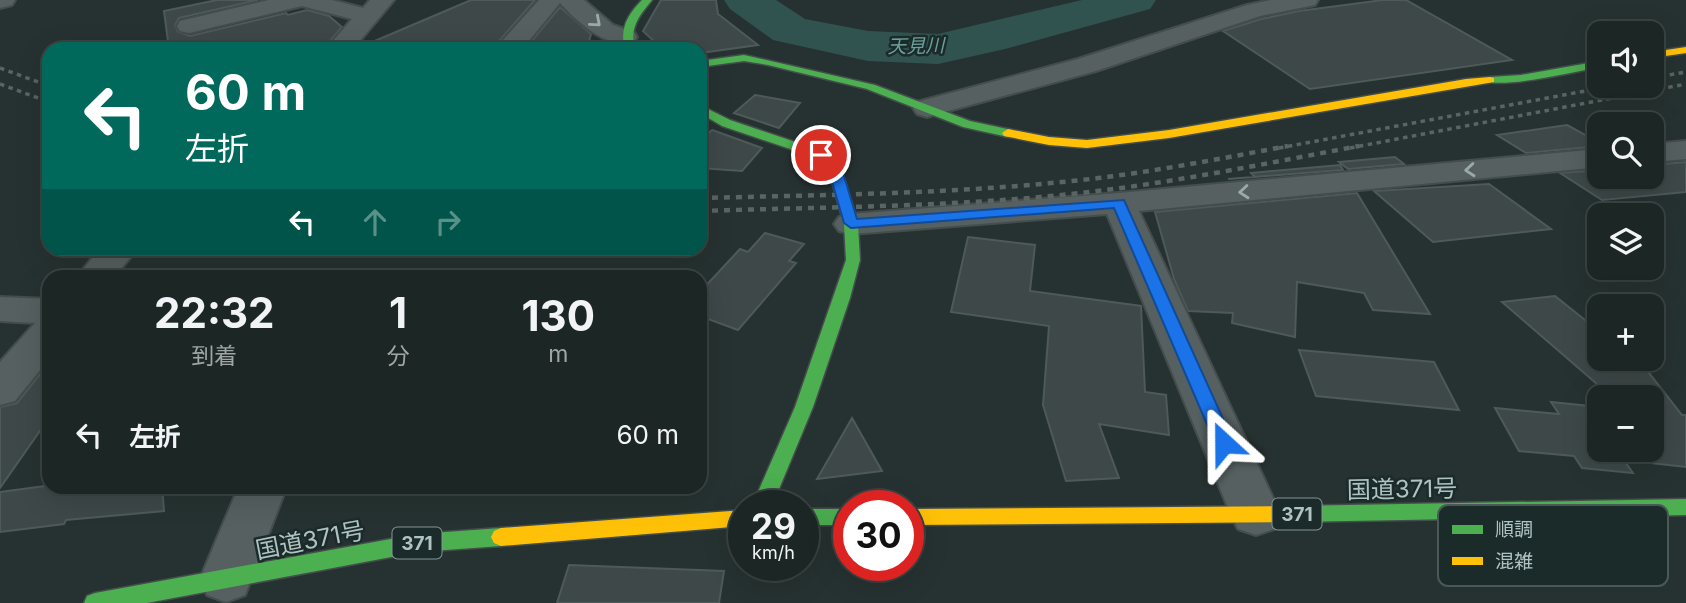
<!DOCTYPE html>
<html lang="ja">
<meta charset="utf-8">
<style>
:root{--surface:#1c2625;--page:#252e2d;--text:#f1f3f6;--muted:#a0a5a7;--line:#3a4342}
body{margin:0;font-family:Inter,"Noto Sans JP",sans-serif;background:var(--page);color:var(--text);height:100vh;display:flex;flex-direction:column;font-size:26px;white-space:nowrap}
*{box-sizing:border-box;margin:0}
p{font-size:23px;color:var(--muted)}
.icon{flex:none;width:38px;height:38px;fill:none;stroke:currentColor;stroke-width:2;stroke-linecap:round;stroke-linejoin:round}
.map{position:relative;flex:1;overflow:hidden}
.side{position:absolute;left:42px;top:270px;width:665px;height:224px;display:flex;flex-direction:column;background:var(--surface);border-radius:21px;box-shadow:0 7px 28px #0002,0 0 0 2px var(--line)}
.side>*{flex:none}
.top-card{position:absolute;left:42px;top:42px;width:665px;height:214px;border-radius:21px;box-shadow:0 7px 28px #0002,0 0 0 2px var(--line);background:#00695c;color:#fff;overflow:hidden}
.buttons{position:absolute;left:1587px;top:21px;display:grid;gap:14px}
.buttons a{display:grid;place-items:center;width:77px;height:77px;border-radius:14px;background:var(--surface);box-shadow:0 7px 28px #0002,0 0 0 2px var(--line);font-size:35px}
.speed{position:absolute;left:728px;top:490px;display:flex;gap:14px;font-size:35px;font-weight:700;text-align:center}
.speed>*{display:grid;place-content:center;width:91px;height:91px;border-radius:50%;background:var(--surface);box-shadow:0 7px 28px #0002,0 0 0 2px var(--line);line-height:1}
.speed small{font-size:18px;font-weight:400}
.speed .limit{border:10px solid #d22;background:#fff;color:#111}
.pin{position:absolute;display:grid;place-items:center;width:60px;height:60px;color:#fff;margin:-30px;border:4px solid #fff;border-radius:50%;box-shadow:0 2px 7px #0007}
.me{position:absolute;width:77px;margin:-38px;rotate:336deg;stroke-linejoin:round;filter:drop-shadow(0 0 5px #0008)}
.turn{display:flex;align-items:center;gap:24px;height:147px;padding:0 28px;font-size:32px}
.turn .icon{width:91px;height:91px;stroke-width:2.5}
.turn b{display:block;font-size:49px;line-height:60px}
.lanes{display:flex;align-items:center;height:66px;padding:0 28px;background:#0003;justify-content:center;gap:35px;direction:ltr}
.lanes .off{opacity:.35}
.eta{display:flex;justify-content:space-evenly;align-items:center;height:119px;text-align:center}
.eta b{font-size:42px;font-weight:700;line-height:49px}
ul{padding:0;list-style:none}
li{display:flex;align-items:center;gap:21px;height:91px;padding:0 28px}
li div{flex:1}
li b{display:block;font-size:26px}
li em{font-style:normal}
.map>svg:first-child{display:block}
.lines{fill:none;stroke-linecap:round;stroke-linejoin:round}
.river{fill:#315350;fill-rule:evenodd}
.building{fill:#3e4848;stroke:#4e5959;stroke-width:2}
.street-casing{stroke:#444d4c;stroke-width:4}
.fast-casing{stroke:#444d4c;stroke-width:3}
.slow-casing{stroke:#444d4c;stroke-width:3}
.street{fill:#566060;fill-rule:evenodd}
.fast{fill:#4caf50;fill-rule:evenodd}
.slow{fill:#ffc107;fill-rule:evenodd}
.rail-far1{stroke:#5a6463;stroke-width:3.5;stroke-dasharray:4.5 4.5;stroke-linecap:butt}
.rail{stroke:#5a6463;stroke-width:4.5;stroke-dasharray:6 6;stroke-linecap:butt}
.oneway{stroke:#9aaaaa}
.route{fill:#1a73e8;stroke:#114b97;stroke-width:2}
.labels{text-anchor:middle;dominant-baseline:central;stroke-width:5;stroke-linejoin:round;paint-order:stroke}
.far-water-label{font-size:19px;font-style:italic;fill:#6ba09c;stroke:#1b2b2a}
.shield{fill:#1b2b2a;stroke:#839595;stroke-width:2}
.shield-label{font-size:19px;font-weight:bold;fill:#b0c3c3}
.near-street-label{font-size:24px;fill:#b0c3c3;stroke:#1b2b2a}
.key{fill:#1b2b2a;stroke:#485958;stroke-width:2}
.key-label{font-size:19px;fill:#b0c3c3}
</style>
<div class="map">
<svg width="1686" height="603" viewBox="0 0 1686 603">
<rect width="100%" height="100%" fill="#263231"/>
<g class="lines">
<path class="river" d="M 724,0 L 776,0 L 805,19 L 868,31 L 938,34 L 1082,0 L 1156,0 L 1150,9 L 1005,49 L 938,64 L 868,61 L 773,40 L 730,9 Z"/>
</g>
<path class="building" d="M 217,0 L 258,0 L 179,18 L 175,25 L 178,32 L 190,36 L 286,13 L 288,15 L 307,10 L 329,16 L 342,27 L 323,49 L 169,49 L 164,11 Z
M 471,0 L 535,0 L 492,49 L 356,49 L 361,44 L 363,46 Z
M 661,0 L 716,0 L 718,14 L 758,45 L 700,53 L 700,49 L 673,49 L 666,43 L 658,45 L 643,31 Z
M 1383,0 L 1406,0 L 1512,60 L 1310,89 L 1223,31 L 1261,19 L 1299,11 Z
M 560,7 L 591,34 L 587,49 L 525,49 Z
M 755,95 L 800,103 L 779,128 L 734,113 Z
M 1567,125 L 1600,143 L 1600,146 L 1526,153 L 1497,135 Z
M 712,130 L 715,131 L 762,148 L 742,171 L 700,168 L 700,140 Z
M 1395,157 L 1404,164 L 1348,169 L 1339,162 Z
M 1686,162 L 1686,192 L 1602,200 L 1560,173 L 1600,170 L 1600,177 L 1652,177 L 1652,165 Z
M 1340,165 L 1343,170 L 1228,179 L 1255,177 L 1251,173 Z
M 1489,184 L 1551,229 L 1433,242 L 1374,191 Z
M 1357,193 L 1430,314 L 1373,310 L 1364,293 L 1297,282 L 1295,337 L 1232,323 L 1233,313 L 1188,311 L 1174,279 L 1155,212 Z
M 765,233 L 804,244 L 789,261 L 796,263 L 738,330 L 700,316 L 700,292 L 740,249 L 748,252 Z
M 968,237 L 1035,245 L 1030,291 L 1141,306 L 1145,392 L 1166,395 L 1169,435 L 1099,424 L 1119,478 L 1066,481 L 1043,405 L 1049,326 L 951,312 Z
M 1555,296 L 1600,332 L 1600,359 L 1632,359 L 1649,373 L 1682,415 L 1686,415 L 1686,467 L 1624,460 L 1633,473 L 1582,468 L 1574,456 L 1519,451 L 1495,408 L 1559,414 L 1551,402 L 1600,407 L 1600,450 L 1652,450 L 1652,397 L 1612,397 L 1502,302 Z
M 1299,350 L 1434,362 L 1459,410 L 1316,396 Z
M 49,363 L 49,418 L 0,488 L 0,407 L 17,403 Z
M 852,418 L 882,471 L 817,479 Z
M 45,486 L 162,486 L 164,511 L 66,520 L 64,524 L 0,532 L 0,492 Z
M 569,565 L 724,571 L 719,603 L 557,603 Z"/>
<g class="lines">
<defs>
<path id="street" d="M 0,0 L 15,0 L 12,5 L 0,8 Z
M 269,0 L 332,0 L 363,8 L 370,0 L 394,0 L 353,49 L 326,49 L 352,19 L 302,6 L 189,33 L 180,31 L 177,26 L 180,21 Z
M 539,0 L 584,0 L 613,25 L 634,32 L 637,37 L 634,42 C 605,49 578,22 560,3 L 522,49 L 495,49 Z
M 1271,0 L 1318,0 L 1315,5 L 1260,16 L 1096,71 L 937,114 L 927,117 L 917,114 L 913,108 L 917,102 L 1078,59 L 1247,5 Z
M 1686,141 L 1686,159 L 1652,162 L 1652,144 Z
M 1600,149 L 1600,167 L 1139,211 L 1281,515 L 1274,529 L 1256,535 L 1238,529 L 1231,515 L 1107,214 L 851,234 L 839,231 L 834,224 L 839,217 L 851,214 L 1119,193 Z
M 100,248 L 138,248 L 115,276 L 78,276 Z
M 0,297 L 49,299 L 49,359 L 15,401 L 0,405 L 0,362 L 35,323 L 0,321 Z
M 239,486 L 287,486 L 245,595 L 226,602 L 207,595 L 200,579 Z"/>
<path id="fast" d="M 642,0 L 652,0 C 639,16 629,28 635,49 L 625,49 C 619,29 628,14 642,0 Z
M 744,55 L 875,85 L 970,121 L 1012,130 L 1014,133 L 1008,137 L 963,127 L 867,89 L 768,65 L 744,61 L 700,67 L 700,61 Z
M 1600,61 L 1600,67 C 1579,71 1498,90 1484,80 L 1490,77 L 1521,75 Z
M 700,105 L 730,120 L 825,152 L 840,166 L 858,224 L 860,260 L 850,298 L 813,407 L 772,506 L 752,506 L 795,407 L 846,260 L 844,224 L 828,167 L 817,158 L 722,126 L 700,113 Z
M 1686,499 L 1686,515 L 1293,522 L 1286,520 L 1283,514 L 1286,508 L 1293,506 Z
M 803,509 L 849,509 L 849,525 L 803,525 Z
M 501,528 L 508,531 L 511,537 L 508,543 L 501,546 L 418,552 L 147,603 L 84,603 L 87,596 L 95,593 L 418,534 Z"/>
<path id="slow" d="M 1686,47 L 1686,53 L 1652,58 L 1652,52 Z
M 1490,77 L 1494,78 L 1494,82 L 1169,138 L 1087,148 L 1049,145 L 1004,136 L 1002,133 L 1008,129 L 1049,137 L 1087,140 L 1169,130 L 1466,79 Z
M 1293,506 L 1300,508 L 1303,514 L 1300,520 L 1293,522 L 908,525 L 908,509 Z
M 744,510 L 744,526 L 501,546 L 494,543 L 491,537 L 494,531 L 501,528 Z"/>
</defs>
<use href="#street" class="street-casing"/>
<use href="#fast" class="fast-casing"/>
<use href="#slow" class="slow-casing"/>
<use href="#street" class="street"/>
<use href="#fast" class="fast"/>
<use href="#slow" class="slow"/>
<path class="rail-far1" d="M 0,68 L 49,86
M 1652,78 L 1686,72
M 0,84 L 49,102
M 1279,148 L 1612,86
M 1350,148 L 1686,84"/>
<path class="rail" d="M 700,198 C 820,195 942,194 1062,182 C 1138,175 1213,160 1288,146
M 700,211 C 824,207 948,207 1071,194 C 1168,184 1263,164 1359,146"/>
</g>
<defs><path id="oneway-chevron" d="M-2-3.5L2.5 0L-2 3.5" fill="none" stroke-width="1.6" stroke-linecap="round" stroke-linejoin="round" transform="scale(1.75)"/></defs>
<g class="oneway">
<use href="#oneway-chevron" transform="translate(596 22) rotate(41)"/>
<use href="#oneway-chevron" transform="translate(1470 170) rotate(175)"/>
<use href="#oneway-chevron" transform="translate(1244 192) rotate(175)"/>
</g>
<path class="route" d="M 821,151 L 841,166 L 857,219 L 1124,200 L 1234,443 L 1231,448 L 1218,448 L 1215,443 L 1114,208 L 851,228 L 844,223 L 828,168 L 814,155 Z"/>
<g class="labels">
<g class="far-water-label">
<text transform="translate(916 46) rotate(-1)">天見川</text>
</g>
<g class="shield">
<rect x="1272.5" y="498.5" width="49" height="31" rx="5"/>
<rect x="392.5" y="527.5" width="49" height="31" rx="5"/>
</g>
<g class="shield-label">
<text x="1297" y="514">371</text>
<text x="417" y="543">371</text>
</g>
<g class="near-street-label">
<text transform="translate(1402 489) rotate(-1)">国道371号</text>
<text transform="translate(310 540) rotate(-11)">国道371号</text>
</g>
</g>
<rect x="1438" y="505" width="230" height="81" rx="10" class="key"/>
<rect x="1452" y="525" width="31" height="9" fill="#4caf50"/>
<rect x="1452" y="557" width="31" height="8" fill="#ffc107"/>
<g class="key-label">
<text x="1495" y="536">順調</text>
<text x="1495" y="568">混雑</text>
</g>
</svg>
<div class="buttons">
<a><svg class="icon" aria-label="sound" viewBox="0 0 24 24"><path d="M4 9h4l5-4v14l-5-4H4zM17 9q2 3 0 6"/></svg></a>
<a><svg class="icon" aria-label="search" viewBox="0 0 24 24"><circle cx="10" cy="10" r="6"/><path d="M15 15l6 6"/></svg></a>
<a><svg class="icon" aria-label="layers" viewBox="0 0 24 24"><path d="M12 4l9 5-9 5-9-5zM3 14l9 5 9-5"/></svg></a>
<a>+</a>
<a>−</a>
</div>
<div class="speed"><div>29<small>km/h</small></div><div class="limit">30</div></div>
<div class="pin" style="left:821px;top:155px;background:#d93025"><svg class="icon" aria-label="arrive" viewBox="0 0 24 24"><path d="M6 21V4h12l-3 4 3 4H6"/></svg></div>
<svg class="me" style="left:1224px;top:443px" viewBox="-20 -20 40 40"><path d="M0-17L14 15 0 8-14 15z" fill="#1a73e8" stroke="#fff" stroke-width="4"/></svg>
<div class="top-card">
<div class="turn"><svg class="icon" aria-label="left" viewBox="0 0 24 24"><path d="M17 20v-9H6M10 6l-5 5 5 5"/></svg><div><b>60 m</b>左折</div></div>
<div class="lanes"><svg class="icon" aria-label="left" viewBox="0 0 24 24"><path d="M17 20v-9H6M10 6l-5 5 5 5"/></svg><svg class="icon off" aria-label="ahead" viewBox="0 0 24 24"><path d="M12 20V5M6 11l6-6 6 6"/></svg><svg class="icon off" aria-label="right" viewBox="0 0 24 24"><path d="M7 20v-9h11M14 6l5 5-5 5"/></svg></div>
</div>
<section class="side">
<div class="eta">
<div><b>22:32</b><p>到着</p></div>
<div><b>1</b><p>分</p></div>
<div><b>130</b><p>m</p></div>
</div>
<ul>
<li><svg class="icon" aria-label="left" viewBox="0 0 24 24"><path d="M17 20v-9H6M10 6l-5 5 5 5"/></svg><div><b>左折</b></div><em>60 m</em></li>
</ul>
</section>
</div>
